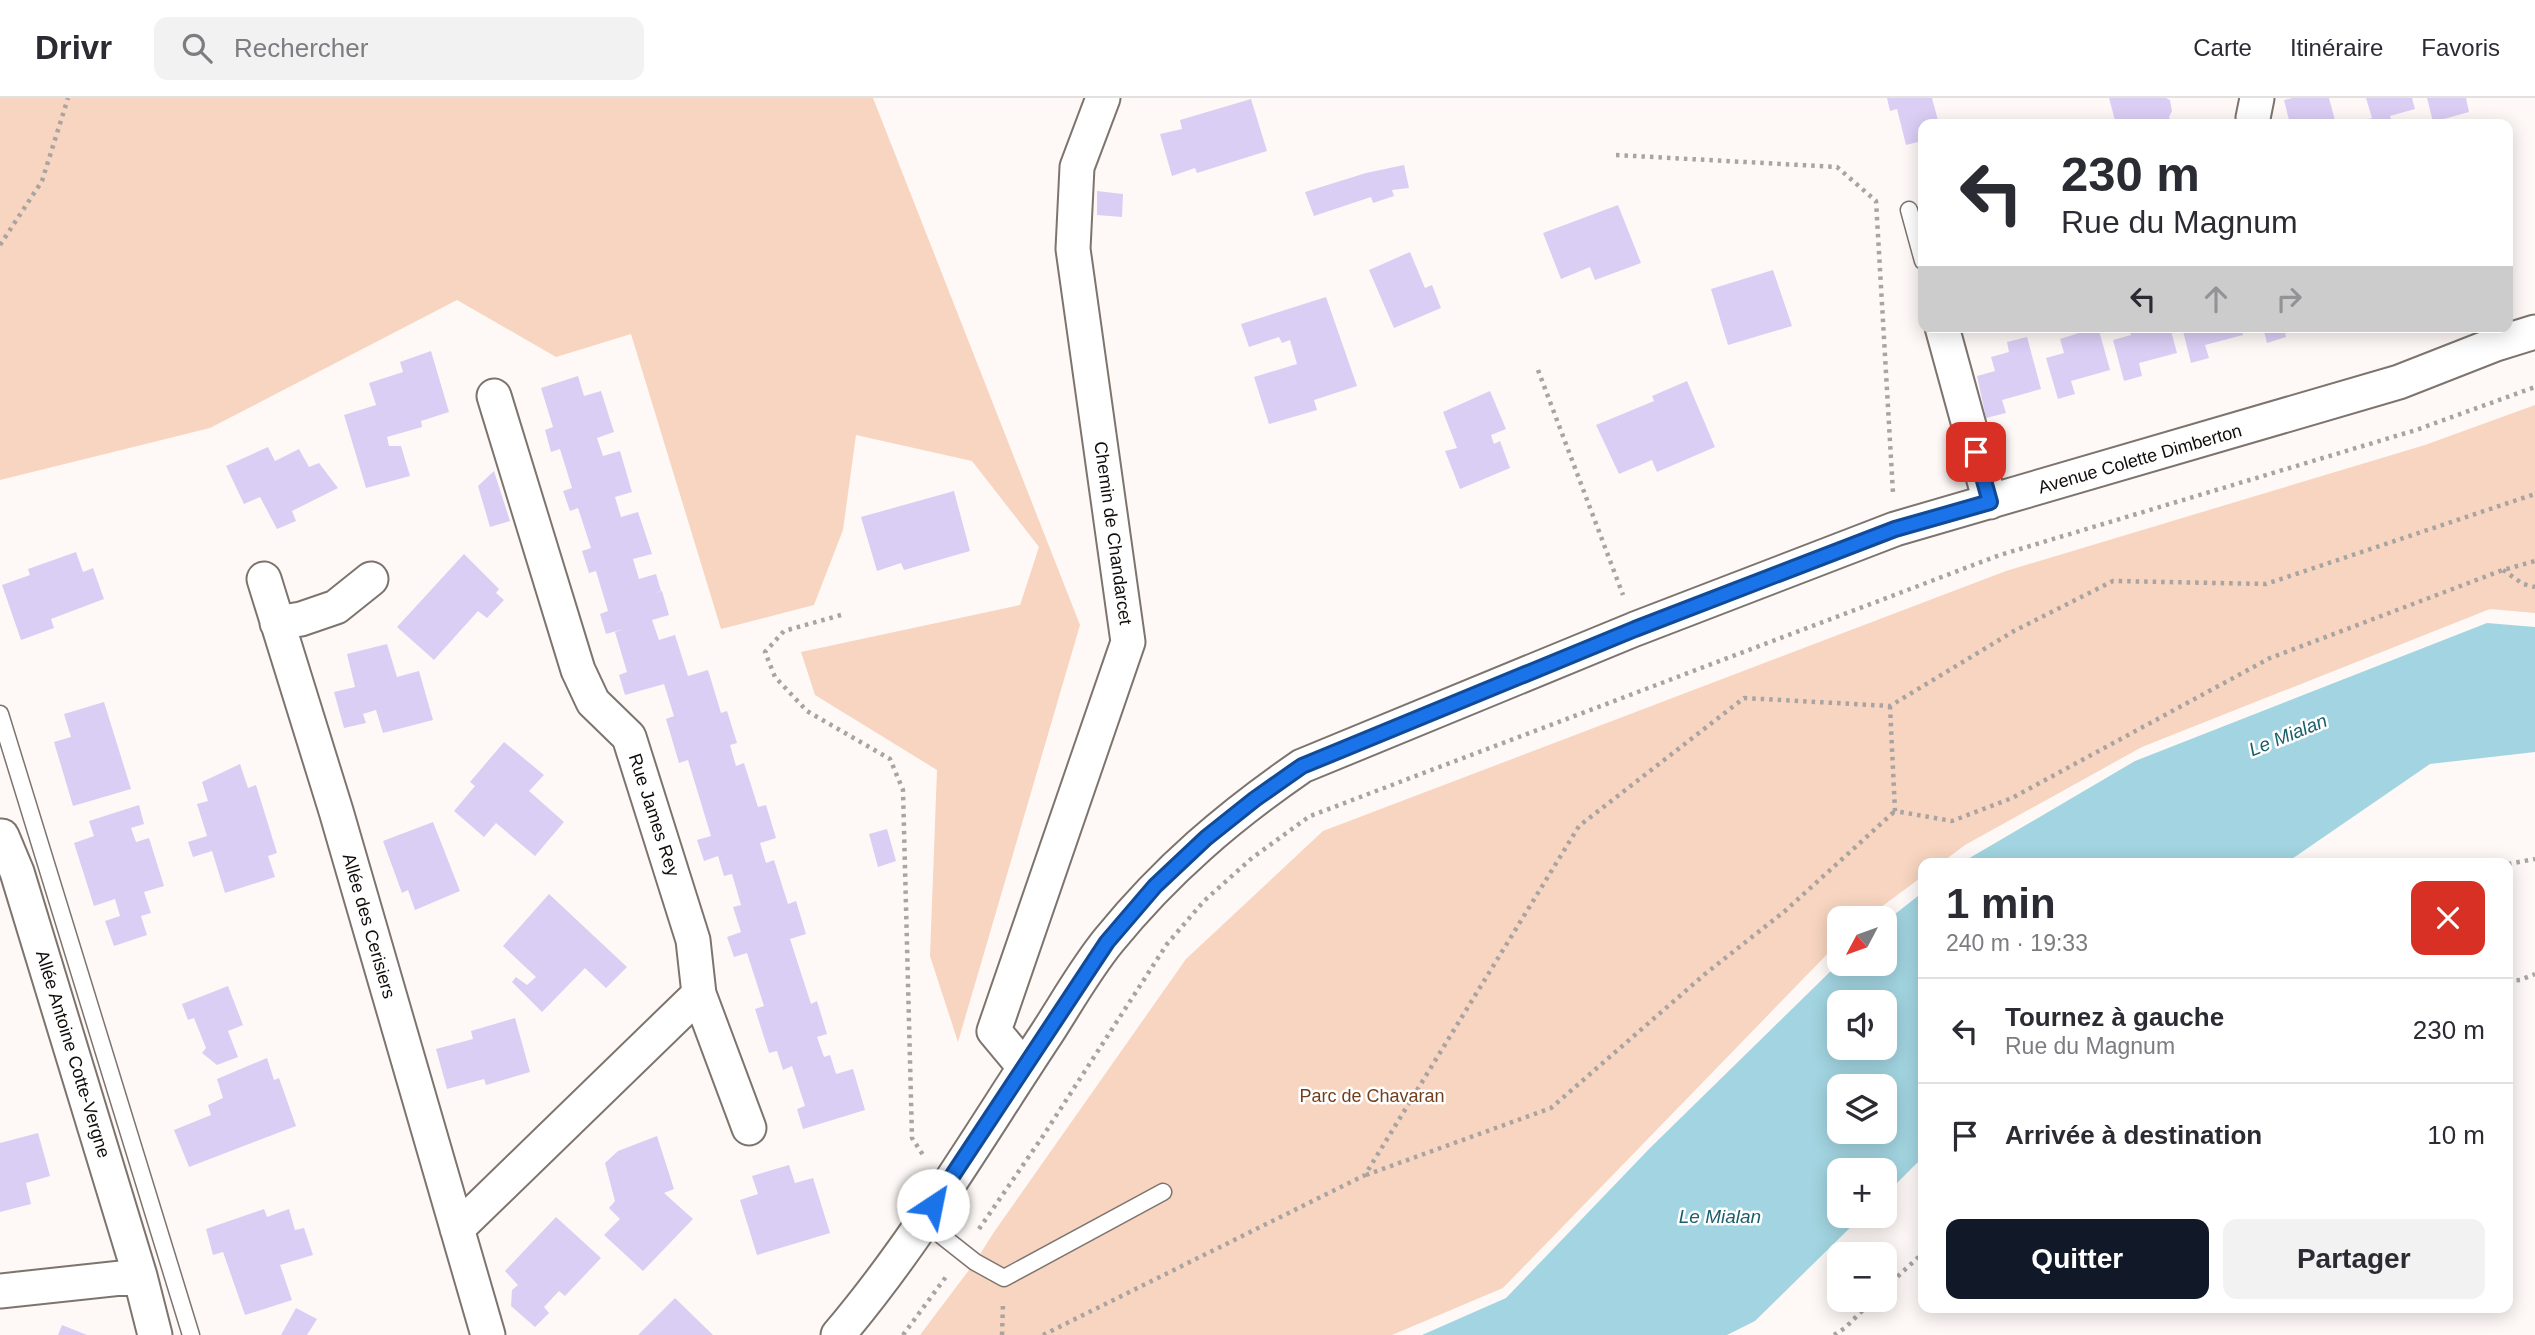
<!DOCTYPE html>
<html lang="fr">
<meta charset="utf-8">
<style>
:root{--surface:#fff;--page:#f2f2f3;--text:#2b2b33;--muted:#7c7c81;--line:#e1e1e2;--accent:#111827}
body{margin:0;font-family:Helvetica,sans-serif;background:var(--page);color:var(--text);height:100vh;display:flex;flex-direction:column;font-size:26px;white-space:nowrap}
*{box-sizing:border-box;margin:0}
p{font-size:23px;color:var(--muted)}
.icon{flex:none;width:38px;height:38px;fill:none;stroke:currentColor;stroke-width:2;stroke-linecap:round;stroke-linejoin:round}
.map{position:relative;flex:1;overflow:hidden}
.sheet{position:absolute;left:1918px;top:760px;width:595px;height:455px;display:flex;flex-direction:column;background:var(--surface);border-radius:14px;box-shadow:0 4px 18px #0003}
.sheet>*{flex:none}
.hud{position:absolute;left:1918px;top:21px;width:595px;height:214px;border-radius:14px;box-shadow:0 4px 18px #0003;background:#fff;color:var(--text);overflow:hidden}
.needle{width:46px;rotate:229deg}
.fabs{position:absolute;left:1827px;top:808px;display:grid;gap:14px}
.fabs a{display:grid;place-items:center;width:70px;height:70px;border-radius:14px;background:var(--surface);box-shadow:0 4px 18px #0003;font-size:35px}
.pin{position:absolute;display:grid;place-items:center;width:60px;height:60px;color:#fff;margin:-30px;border-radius:14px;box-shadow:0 4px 10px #0006}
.me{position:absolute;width:77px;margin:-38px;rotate:34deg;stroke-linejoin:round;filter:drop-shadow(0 0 5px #0008)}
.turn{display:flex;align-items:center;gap:24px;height:147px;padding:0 28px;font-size:32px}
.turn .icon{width:91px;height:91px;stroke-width:2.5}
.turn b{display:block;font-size:49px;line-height:60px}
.lanes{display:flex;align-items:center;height:66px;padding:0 28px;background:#0003;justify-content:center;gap:35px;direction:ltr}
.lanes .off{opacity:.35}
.round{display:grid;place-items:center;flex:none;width:74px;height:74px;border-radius:14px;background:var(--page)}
.head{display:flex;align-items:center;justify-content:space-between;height:119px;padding:0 28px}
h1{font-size:42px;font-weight:700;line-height:52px}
.action{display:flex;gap:14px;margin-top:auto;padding:14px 28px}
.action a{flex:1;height:80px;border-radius:14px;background:var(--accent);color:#fff;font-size:28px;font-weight:700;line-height:80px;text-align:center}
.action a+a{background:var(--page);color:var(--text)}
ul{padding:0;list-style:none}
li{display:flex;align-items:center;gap:21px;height:105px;padding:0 28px;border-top:2px solid var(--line)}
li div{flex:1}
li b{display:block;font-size:26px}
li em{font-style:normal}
header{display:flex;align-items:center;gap:42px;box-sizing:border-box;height:98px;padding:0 35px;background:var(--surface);border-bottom:2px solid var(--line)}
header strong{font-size:33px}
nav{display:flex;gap:38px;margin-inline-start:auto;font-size:24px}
.search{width:490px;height:63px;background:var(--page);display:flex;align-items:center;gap:18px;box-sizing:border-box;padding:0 24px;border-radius:14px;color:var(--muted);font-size:26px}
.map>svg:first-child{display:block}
.green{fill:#f7d5c0}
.water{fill:#a2d5e1;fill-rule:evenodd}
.building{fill:#dbcef5}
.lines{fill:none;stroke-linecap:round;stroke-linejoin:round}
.lane-casing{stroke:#7e746e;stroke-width:19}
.street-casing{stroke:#7e746e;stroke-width:37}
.path{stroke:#a9a4a2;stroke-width:4.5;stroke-dasharray:3.5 5;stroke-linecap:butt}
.lane{stroke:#fff;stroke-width:16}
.street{stroke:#fff;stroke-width:33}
.route-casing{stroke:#114b97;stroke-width:18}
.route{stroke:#1a73e8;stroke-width:12}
.labels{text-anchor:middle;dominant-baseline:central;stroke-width:5;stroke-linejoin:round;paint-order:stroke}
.street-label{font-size:18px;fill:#110d0b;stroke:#fff}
.park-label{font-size:18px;fill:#723f1c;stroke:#fff}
.water-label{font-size:19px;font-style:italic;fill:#1a5e6b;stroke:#fff}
</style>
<header>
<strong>Drivr</strong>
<div class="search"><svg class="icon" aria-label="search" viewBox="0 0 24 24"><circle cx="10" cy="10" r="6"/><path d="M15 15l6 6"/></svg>Rechercher</div>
<nav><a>Carte</a><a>Itinéraire</a><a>Favoris</a></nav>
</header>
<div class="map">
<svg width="2535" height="1237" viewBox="0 0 2535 1237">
<rect width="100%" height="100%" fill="#fef9f6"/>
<path class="green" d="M 0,0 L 873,0 L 1080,527 L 958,944 L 930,858 L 937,672 L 815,597 L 801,554 L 1020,507 L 1039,449 L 972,363 L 856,337 L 843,432 L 814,507 L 721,531 L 631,236 L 556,259 L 457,202 L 210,330 L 0,382 Z
M 2535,307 L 2535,515 L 2490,511 L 2142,649 L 1965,747 L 1941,765 L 1923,765 L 1923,778 L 1865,821 L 1839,821 L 1839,844 L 1503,1190 L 1392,1237 L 920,1237 L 975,1164 L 994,1134 L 1186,861 L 1323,733 L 2006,473 L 2425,347 Z"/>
<path class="water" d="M 2487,525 L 2535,529 L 2535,654 L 2430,666 L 2286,765 L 1961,765 L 2135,663 Z
M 1923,794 L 1923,1059 L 1885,1097 L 1885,1073 L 1839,1073 L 1839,1118 L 1862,1118 L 1755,1223 L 1727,1237 L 1422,1237 L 1506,1200 L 1650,1050 L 1839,865 L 1885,866 L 1885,824 ZM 1839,905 L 1885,905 L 1885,950 L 1839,950 ZM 1839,989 L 1885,989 L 1885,1034 L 1839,1034 Z"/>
<path class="building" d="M 1887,0 L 1932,0 L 1939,26 L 1923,26 L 1923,62 L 1918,44 L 1906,47 L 1897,11 L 1890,13 Z
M 2109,0 L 2166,0 L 2170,2 L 2172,13 L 2169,19 L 2171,26 L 2116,26 Z
M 2293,0 L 2329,0 L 2336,26 L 2290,26 L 2284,2 Z
M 2366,0 L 2412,0 L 2415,11 L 2390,18 L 2393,26 L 2351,26 L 2372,20 Z
M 2427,0 L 2466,0 L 2469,14 L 2433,24 Z
M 1251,1 L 1267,53 L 1197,75 L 1195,70 L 1172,78 L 1160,36 L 1182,31 L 1180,22 Z
M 1404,67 L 1409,90 L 1392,92 L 1394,98 L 1373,105 L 1371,99 L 1314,118 L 1305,94 L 1366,75 Z
M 1097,93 L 1123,96 L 1122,119 L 1097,117 Z
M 1618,107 L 1641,165 L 1595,182 L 1590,169 L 1561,181 L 1543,135 Z
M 2508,128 L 2513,143 L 2508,144 Z
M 1410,154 L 1425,190 L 1432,187 L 1441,210 L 1394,230 L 1369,172 Z
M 2508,167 L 2513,183 L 2508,185 Z
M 1773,172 L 1792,228 L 1728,247 L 1711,191 Z
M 1326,199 L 1357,288 L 1314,302 L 1317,312 L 1269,326 L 1254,279 L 1297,266 L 1290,242 L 1282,245 L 1279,239 L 1249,249 L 1241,226 Z
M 2077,229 L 2098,229 L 2110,272 L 2071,283 L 2075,296 L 2058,301 L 2046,260 L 2064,255 L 2060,241 L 2079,235 Z
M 2129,229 L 2170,229 L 2177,255 L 2139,265 L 2142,278 L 2124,283 L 2113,242 L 2131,237 Z
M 2182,229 L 2241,229 L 2243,237 L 2205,247 L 2209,260 L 2191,265 Z
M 2263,229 L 2284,229 L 2286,239 L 2267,245 Z
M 2335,229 L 2354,229 L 2354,230 L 2337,235 Z
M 2027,239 L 2041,291 L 2002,302 L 2006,315 L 1986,320 L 1977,278 L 1995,273 L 1991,259 L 2009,254 L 2007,244 Z
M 431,253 L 449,314 L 421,323 L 422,329 L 387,339 L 389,348 L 401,348 L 410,378 L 366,390 L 344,317 L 376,307 L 369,285 L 403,274 L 400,264 Z
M 578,278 L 584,298 L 601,293 L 614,334 L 597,340 L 603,358 L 620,353 L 632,394 L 615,399 L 621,419 L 638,414 L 652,456 L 633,461 L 639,481 L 656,476 L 661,493 L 652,496 L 662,493 L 669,517 L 652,522 L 659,542 L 675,537 L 688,578 L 708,572 L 721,615 L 727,613 L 737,645 L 730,647 L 736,668 L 744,665 L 758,709 L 766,707 L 776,740 L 760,745 L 766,765 L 774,762 L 788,806 L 796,803 L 806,836 L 790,841 L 811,906 L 817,903 L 827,936 L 817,939 L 824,959 L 830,957 L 836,976 L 853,971 L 865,1012 L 803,1031 L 797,1011 L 805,1008 L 792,968 L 783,972 L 777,953 L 769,955 L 755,911 L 764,908 L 747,855 L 734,859 L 727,839 L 741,834 L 733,809 L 741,807 L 732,776 L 724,778 L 718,758 L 704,763 L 697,742 L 711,738 L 688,662 L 679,665 L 666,621 L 674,618 L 664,586 L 625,597 L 619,577 L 627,574 L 615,534 L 624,531 L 606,536 L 600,516 L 608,513 L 596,473 L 589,475 L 582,453 L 591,450 L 578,410 L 570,413 L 563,393 L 572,390 L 560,351 L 551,354 L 545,332 L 553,329 L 541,290 Z
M 1687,283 L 1715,349 L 1657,374 L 1652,362 L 1619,376 L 1596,327 L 1654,303 L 1652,298 Z
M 1490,293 L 1506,331 L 1491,337 L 1494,346 L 1500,343 L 1510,370 L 1460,391 L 1445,353 L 1457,350 L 1443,314 Z
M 268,349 L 275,363 L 299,351 L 309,369 L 319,365 L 338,390 L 292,413 L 296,423 L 277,431 L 260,399 L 244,406 L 226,368 Z
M 494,373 L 510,423 L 490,429 L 478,388 Z
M 954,393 L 970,453 L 904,472 L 901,465 L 877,473 L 861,419 Z
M 76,454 L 83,474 L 93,470 L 104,501 L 51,521 L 54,530 L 21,542 L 2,487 L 30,477 L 28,471 Z
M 464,456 L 499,491 L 496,495 L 504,502 L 487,520 L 478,513 L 434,562 L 397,529 Z
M 387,546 L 397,579 L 419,573 L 433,622 L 383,635 L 376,612 L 363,616 L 366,625 L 344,630 L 334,594 L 355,589 L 347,556 Z
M 104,604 L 131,691 L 73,708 L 54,644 L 71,639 L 64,616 Z
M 504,644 L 544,677 L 529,693 L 564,724 L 535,758 L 496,725 L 484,739 L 454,713 L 475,688 L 470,684 Z
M 240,666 L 248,690 L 256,687 L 277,755 L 268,758 L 275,779 L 225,795 L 212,753 L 193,759 L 188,744 L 207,738 L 197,706 L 208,703 L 202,684 Z
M 139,707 L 144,726 L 131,730 L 136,744 L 149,740 L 164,788 L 144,794 L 151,815 L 141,818 L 147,837 L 114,848 L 105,823 L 120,818 L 115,801 L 94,808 L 74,745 L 94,738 L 89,723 Z
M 433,724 L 460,793 L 415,812 L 408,792 L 402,795 L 383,743 Z
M 887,731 L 896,763 L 878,769 L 869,736 Z
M 549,796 L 627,869 L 606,890 L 585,870 L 542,914 L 512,884 L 516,879 L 527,887 L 536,879 L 503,848 Z
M 228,888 L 243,927 L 228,933 L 238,959 L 217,967 L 202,955 L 206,950 L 194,920 L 188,922 L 182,906 Z
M 515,920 L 530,974 L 486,987 L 484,981 L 447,991 L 436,951 L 473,941 L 471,933 Z
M 267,960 L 274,982 L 279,980 L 296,1028 L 189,1069 L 174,1032 L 211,1017 L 208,1007 L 223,1000 L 217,981 Z
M 38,1035 L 50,1078 L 26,1085 L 31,1106 L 0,1114 L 0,1045 Z
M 657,1038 L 674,1091 L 664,1095 L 693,1121 L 643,1173 L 604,1137 L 620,1121 L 609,1110 L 615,1103 L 605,1065 L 618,1053 Z
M 789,1067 L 795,1085 L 813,1080 L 830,1135 L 757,1157 L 740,1102 L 758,1096 L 752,1078 Z
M 264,1111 L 267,1119 L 289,1111 L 295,1132 L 304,1130 L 313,1157 L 280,1167 L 292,1202 L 245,1217 L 223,1154 L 213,1157 L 206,1131 Z
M 556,1119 L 601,1160 L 565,1198 L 559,1193 L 544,1209 L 549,1215 L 535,1229 L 511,1208 L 512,1192 L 518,1187 L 505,1173 Z
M 675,1200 L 713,1237 L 638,1237 Z
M 296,1210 L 317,1221 L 307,1237 L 281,1237 Z
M 62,1227 L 87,1237 L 58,1237 Z"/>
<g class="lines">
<defs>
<path id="lane" d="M 1909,112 L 1923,163
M 0,616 L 191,1237
M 923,1123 L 975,1164 L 1004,1180 L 1163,1094"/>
<path id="street" d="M 2254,26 L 2253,20 L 2257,0
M 1942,229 L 1990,404
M 494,298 L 578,572 L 593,604 L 629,639 L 693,842 L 699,896 L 749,1030
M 264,481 L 336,713 L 488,1237
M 277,525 L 301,521 L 336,509 L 371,481
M 0,738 L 2,738 L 17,774 L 140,1178 L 155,1237
M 1024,969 L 994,933 L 1128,544 L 1073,151 L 1077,69 L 1103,0
M 457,1131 L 699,896
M 0,1193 L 140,1178
M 838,1237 C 917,1144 980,1036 1047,935 C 1067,904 1086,870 1109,842 C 1166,772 1228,719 1302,668 L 1635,531 L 1895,431 L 2399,284 L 2496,246 L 2535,234"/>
</defs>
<use href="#lane" class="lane-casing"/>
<use href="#street" class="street-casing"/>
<path class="path" d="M 1616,57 L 1837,69 L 1876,103 L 1893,395
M 0,147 L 42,83 L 68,0
M 1538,272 L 1623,497
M 2503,472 L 2523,486 L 2535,489
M 841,517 L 784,533 L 765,554 L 775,579 L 807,613 L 890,661 L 903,692 L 912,1040 L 925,1060
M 1890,608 L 1895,713 L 1952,723 L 2012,700 L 2270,560 L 2503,472 L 2535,463
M 2508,766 L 2535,761
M 2508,883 L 2520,882 L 2535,876
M 1366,1077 L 1551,1010 L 1705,876 L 1785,813 L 1895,713
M 979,1131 L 1043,1038 L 1167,846 L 1204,803 L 1252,760 L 1310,718 L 2000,457 L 2416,332 L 2535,289
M 1885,1190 L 1923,1155
M 903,1237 L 948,1176
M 1002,1237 L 1003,1206
M 1043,1237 L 1365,1077 L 1579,728 L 1744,600 L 1890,608 L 2014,533 L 2113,483 L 2266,486 L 2535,396
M 1834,1237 L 1845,1230 L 1873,1202"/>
<use href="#lane" class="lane"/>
<use href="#street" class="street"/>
</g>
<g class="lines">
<defs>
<path id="route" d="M 933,1107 L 1107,844 L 1155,788 L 1206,740 L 1255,701 L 1302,668 L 1635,531 L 1895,431 L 1990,404 L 1976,354"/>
</defs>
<use href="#route" class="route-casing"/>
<use href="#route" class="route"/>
</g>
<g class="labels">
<g class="street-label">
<text transform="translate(2140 361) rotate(-16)">Avenue Colette Dimberton</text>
<text transform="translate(1113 435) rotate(82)">Chemin de Chandarcet</text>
<text transform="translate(654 717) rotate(72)">Rue James Rey</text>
<text transform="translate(369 828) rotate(74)">Allée des Cerisiers</text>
<text transform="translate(73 956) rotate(73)">Allée Antoine Cotte-Vergne</text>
</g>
<g class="park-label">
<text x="1372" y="998">Parc de Chavaran</text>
</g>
<g class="water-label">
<text transform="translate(2288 637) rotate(-22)">Le Mialan</text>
<text x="1720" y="1118">Le Mialan</text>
</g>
</g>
</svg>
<div class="fabs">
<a><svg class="needle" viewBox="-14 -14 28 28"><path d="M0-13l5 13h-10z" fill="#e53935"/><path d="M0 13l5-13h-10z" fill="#7c7c81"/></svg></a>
<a><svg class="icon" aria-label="sound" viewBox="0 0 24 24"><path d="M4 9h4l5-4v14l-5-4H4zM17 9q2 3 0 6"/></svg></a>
<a><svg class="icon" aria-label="layers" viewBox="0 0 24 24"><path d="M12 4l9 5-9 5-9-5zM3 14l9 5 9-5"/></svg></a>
<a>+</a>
<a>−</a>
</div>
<div class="pin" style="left:1976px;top:354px;background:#d93025"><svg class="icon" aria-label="arrive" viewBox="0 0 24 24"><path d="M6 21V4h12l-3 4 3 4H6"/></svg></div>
<svg class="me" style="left:933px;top:1107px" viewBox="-20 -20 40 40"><circle r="19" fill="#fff"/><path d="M0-13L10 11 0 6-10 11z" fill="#1a73e8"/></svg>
<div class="hud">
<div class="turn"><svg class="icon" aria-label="left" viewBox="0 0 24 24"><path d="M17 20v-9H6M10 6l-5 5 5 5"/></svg><div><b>230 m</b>Rue du Magnum</div></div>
<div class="lanes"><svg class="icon" aria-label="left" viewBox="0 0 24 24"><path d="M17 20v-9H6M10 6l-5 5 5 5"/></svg><svg class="icon off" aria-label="ahead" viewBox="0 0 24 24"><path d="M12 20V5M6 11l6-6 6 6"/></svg><svg class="icon off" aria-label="right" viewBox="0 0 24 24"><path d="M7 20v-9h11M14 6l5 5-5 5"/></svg></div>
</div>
<section class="sheet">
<div class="head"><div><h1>1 min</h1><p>240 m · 19:33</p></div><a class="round" style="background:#d93025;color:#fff"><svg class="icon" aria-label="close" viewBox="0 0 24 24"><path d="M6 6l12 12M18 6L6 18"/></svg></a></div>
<ul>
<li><svg class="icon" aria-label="left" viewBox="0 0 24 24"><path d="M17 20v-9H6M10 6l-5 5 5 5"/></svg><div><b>Tournez à gauche</b><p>Rue du Magnum</p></div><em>230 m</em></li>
<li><svg class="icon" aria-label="arrive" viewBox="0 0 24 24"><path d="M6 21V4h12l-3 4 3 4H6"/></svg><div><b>Arrivée à destination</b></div><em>10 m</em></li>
</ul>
<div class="action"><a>Quitter</a><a>Partager</a></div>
</section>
</div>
